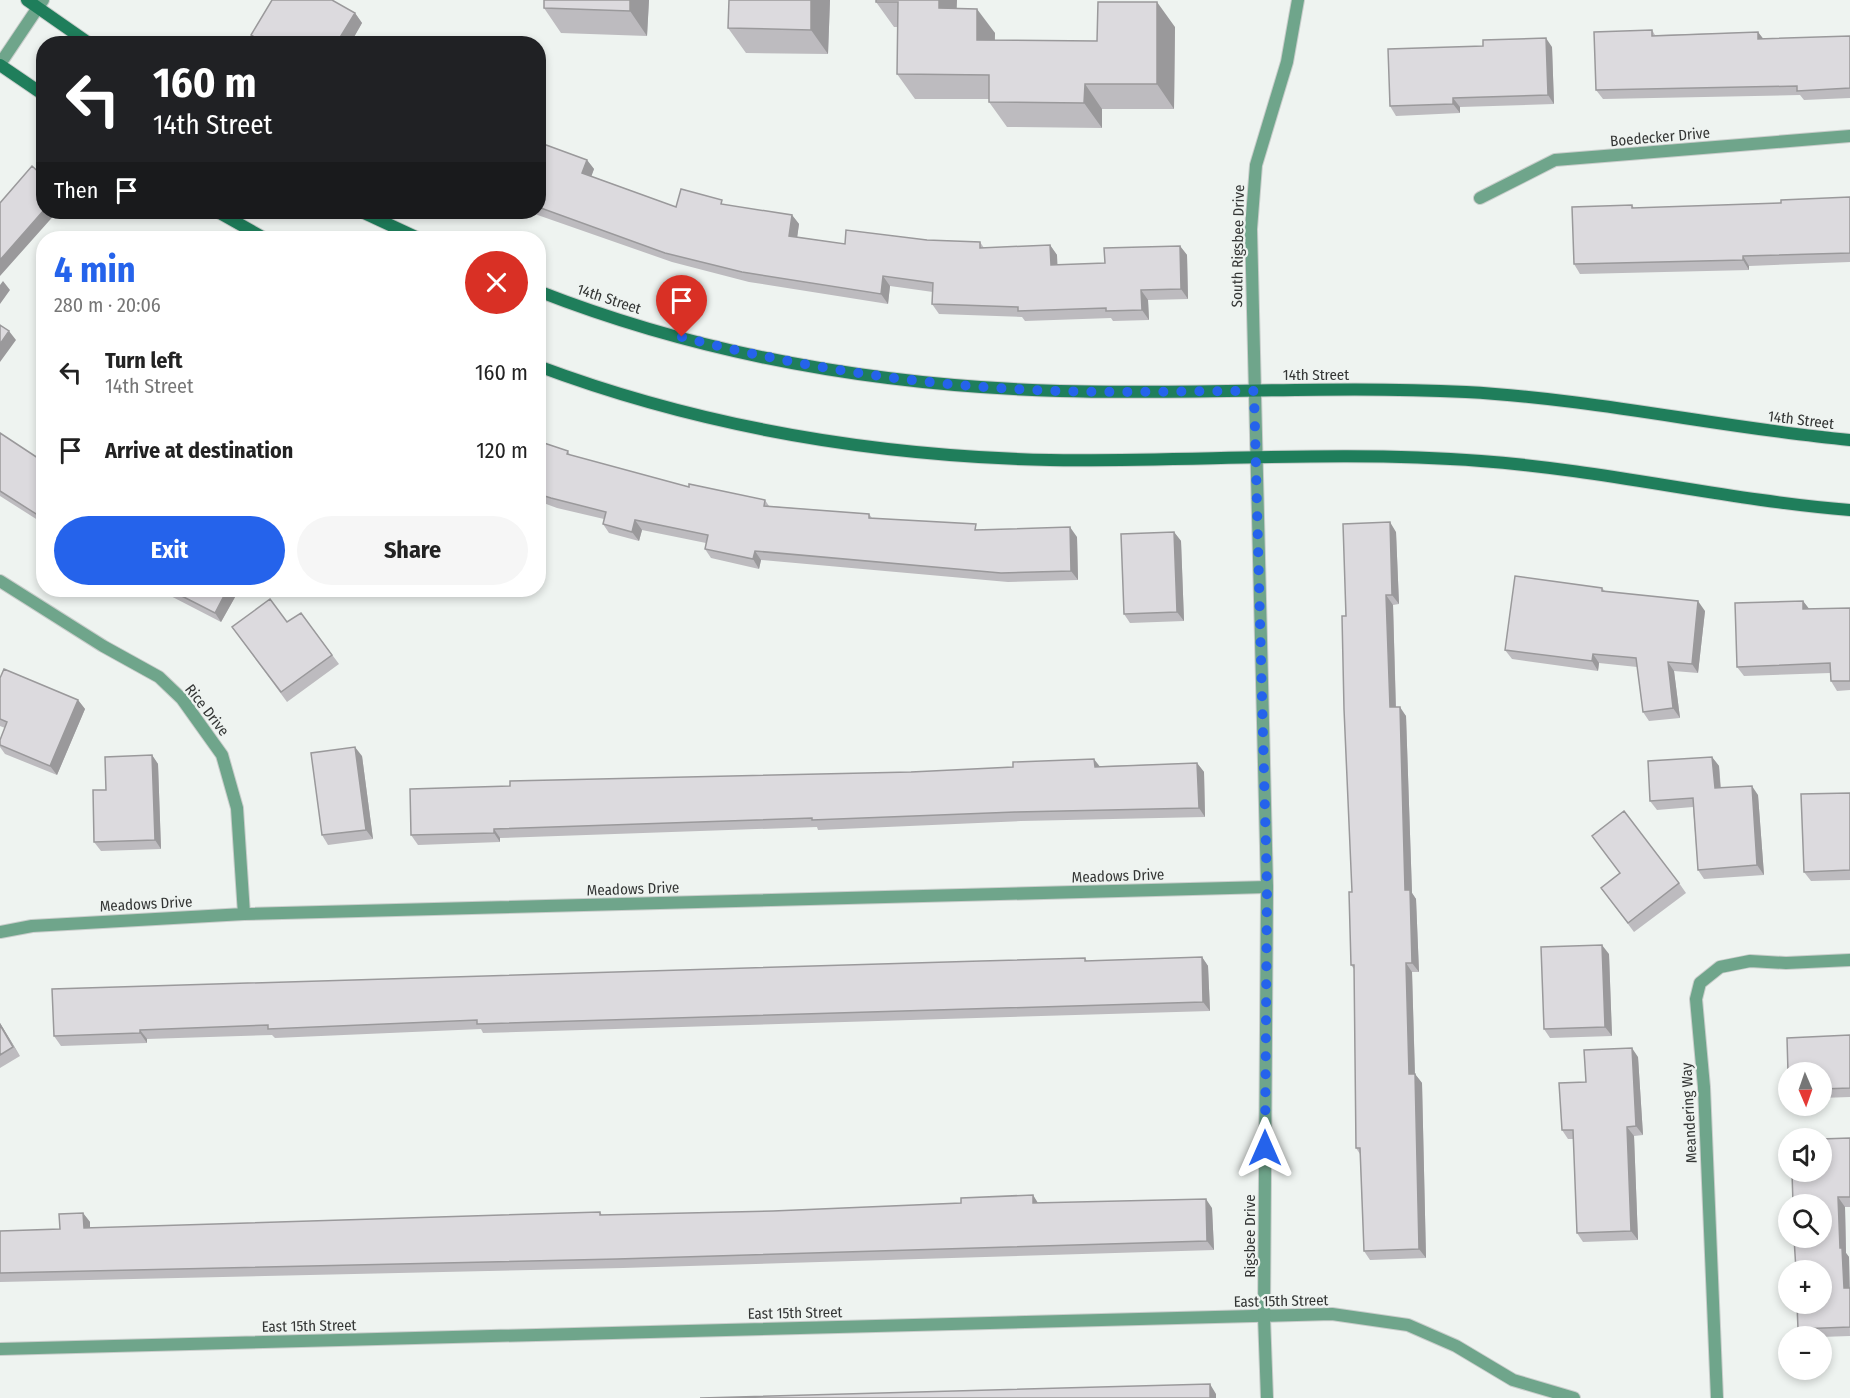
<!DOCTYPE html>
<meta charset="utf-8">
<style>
:root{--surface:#fff;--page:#f6f6f6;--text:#222;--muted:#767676;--accent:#2563eb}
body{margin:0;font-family:"Fira Sans Condensed",sans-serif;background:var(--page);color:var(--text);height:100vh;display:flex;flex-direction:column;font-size:22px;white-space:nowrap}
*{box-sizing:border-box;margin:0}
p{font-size:20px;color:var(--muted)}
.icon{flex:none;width:33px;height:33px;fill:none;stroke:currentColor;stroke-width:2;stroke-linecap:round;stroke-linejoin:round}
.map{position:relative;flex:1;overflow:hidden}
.drawer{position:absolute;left:36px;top:231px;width:510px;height:366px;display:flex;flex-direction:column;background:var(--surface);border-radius:24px;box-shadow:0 3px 9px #0003}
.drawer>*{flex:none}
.guide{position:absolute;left:36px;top:36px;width:510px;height:183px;border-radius:24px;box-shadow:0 3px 9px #0003;background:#202124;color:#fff;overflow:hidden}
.needle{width:39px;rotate:178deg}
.tools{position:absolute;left:1778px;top:1062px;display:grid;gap:12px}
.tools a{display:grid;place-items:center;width:54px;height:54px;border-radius:50%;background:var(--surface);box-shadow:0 3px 9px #0003;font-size:30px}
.pin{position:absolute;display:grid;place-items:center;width:51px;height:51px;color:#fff;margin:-62px -26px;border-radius:50% 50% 50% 0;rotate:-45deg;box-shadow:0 0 6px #0007}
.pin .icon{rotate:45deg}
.me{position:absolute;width:66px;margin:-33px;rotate:0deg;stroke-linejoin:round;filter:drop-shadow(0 0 4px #0008)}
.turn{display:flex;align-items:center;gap:21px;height:126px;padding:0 18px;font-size:27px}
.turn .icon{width:78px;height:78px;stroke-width:2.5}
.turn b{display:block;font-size:42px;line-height:51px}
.then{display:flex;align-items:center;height:57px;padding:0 18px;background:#0003;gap:12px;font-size:22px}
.round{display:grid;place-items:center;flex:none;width:63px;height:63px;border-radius:32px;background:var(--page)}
.overview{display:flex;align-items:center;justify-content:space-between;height:102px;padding:0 18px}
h1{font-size:36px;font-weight:700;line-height:45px;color:var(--accent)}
.cta{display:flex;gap:12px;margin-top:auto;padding:12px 18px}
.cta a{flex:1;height:69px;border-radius:36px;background:var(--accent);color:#fff;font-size:24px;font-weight:700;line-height:69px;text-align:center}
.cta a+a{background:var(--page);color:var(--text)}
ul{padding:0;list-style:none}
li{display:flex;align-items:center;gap:18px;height:78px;padding:0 18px}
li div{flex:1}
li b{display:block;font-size:22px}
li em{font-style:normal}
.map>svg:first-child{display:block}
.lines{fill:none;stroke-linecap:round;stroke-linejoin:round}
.minor-casing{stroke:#c9cdcb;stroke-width:14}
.tertiary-casing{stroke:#c9cdcb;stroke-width:14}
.secondary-casing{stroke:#c9cdcb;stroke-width:14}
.minor{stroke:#6fa58b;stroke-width:12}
.tertiary{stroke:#6fa58b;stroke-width:12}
.secondary{stroke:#1f7e5b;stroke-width:12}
.wall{fill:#bdbbbf}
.shaded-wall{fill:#9a999b}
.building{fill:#dcdade;stroke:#9a999b;stroke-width:1.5}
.route{stroke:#2563eb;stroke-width:10;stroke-dasharray:0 18}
.labels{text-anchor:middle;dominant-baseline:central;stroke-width:4.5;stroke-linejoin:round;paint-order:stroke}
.street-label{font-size:15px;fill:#343635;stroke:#eef3f0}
</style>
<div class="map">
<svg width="1850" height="1398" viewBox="0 0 1850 1398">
<rect width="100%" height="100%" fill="#eef3f0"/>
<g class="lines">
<defs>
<path id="minor" d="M 0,64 L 43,0
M 1480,198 L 1555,160 L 1850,136
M 0,581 L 103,646 L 159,677 L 182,699 L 222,755 L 237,808 L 244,914
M 0,932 L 32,926 L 244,914 L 1267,887
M 0,1349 L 1332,1314 L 1408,1325 L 1456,1346 L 1513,1380 L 1574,1398
M 1717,1398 L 1704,1087 L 1696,999 L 1700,983 L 1720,967 L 1750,961 L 1786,963 L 1850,960"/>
<path id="tertiary" d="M 1267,1398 L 1264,1316 L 1267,887 L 1251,229 L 1256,165 L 1287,62 L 1298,0"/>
<path id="secondary" d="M 27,0 L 90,44
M 0,65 L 44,95
M 218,212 L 264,238
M 362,212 L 418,238
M 538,291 C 704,356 882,386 1060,391 C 1195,395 1331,385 1466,392 C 1596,399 1722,428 1850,440
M 538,366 C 701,427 877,456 1050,460 C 1193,462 1338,450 1481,461 C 1605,470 1726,500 1850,510"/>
</defs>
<use href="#minor" class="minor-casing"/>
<use href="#tertiary" class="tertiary-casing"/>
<use href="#secondary" class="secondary-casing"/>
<use href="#minor" class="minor"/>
<use href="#tertiary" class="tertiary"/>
<use href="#secondary" class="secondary"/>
</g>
<path class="wall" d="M 544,0 L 649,0 L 647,36 L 561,33 L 544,8 Z
M 830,0 L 828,54 L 746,53 L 728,28 Z
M 876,0 L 956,8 L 995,33 L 995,41 L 1097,41 L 1175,27 L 1174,109 L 1102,109 L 1102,128 L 1007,127 L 989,102 L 989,99 L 915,99 L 897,74 L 898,27 L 894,27 L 876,2 Z
M 355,13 L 362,23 L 350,44 L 256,44 L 251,35 Z
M 1652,30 L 1655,35 L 1758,32 L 1763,39 L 1850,36 L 1850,98 L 1804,100 L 1800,95 L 1603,99 L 1596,90 Z
M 1552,47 L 1554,104 L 1460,107 L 1460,113 L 1396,116 L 1390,106 Z
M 538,142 L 587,160 L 594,169 L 591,176 L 676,207 L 726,205 L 792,215 L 799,224 L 797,237 L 845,244 L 927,240 L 980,242 L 984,248 L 1050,245 L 1057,255 L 1057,265 L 1105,263 L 1180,246 L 1187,255 L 1188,299 L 1148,300 L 1149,320 L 1113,321 L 1111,318 L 1025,321 L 1022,317 L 939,314 L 932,304 L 933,292 L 890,286 L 888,304 L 749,282 L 672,262 L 529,212 L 538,212 Z
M 1850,197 L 1850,262 L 1749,266 L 1749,270 L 1580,274 L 1574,264 L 1632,205 L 1634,208 L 1781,203 Z
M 0,433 L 44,462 L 44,524 L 0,496 Z
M 538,441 L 568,451 L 570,455 L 689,487 L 765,500 L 769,506 L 869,514 L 872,518 L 980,530 L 1077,537 L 1078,580 L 1008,582 L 761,560 L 759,569 L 711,558 L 705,549 L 706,543 L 642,530 L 639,541 L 609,533 L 603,524 L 604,519 L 557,508 L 538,501 Z
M 1174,532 L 1181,541 L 1184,621 L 1130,623 L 1124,614 Z
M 1396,532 L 1399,604 L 1393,605 L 1396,707 L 1406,716 L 1412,893 L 1416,899 L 1419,972 L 1412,972 L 1415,1074 L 1422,1083 L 1426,1258 L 1370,1260 L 1364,1251 L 1360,1154 L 1356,1148 L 1354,969 L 1351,965 L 1352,892 L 1346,616 Z
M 1602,588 L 1605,591 L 1705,611 L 1698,673 L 1674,671 L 1680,718 L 1649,721 L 1643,712 L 1637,667 L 1599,663 L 1598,671 L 1512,659 L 1505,650 Z
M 159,590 L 239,590 L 221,622 Z
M 1803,601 L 1809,609 L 1850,608 L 1850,690 L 1837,691 L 1831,681 L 1830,673 L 1744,676 L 1737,667 Z
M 301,613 L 339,664 L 287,702 L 232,627 L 287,622 Z
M 0,678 L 78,700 L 85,709 L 57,775 L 5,754 L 0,747 L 0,740 L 5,728 L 0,726 Z
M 152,755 L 158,764 L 161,849 L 101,851 L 94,842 Z
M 362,756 L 373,839 L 328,845 L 322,835 Z
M 1712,757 L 1719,766 L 1721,788 L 1758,795 L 1764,875 L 1704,879 L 1698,870 L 1693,807 L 1657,810 L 1650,801 Z
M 1197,763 L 1204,772 L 1205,817 L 1021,821 L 818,830 L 817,827 L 500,838 L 500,842 L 418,845 L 411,835 L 911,772 Z
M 1850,793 L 1850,880 L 1811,881 L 1804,872 Z
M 1592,836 L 1679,883 L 1686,893 L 1634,932 L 1601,888 L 1620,873 Z
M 1609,954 L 1612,1036 L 1550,1038 L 1544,1029 Z
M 1202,957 L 1208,966 L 1210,1011 L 483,1033 L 481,1029 L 275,1038 L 272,1035 L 147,1039 L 147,1043 L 61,1046 L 54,1036 L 1085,958 L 1087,961 Z
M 0,1023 L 20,1056 L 0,1068 Z
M 1850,1035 L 1850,1097 L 1821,1098 L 1821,1072 Z
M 1638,1057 L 1643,1135 L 1634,1136 L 1638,1240 L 1583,1242 L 1577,1233 L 1574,1139 L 1568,1139 L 1562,1130 Z
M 1850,1138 L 1850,1207 L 1845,1207 L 1846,1253 L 1849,1257 L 1850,1336 L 1821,1337 L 1821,1336 L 1803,1336 L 1798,1329 L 1821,1270 Z
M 1033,1195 L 1038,1203 L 1212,1208 L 1214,1250 L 623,1268 L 0,1282 L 0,1231 L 60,1229 L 83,1213 L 90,1222 L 90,1228 L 600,1212 L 602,1215 L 773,1211 L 961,1203 Z"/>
<path class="shaded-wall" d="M 630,0 L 649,0 L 647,36 L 630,11 Z
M 811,0 L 830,0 L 828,54 L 811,30 Z
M 939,0 L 957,0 L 956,33 L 939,8 Z
M 1157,2 L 1175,27 L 1174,109 L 1157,84 Z
M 977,9 L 995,33 L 994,65 L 977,40 Z
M 355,13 L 362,23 L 350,44 L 342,44 L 339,39 Z
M 1758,32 L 1765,41 L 1758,39 Z
M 1546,38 L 1552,47 L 1554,104 L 1548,95 Z
M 1085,84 L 1102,109 L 1102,128 L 1084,103 Z
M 1453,98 L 1460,107 L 1460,113 L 1453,104 Z
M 587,160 L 594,169 L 589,183 L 582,173 Z
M 44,210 L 44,212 L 57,212 L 0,276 L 0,260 Z
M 792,215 L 799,224 L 796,246 L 789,236 Z
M 1050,245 L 1057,255 L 1058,275 L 1051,265 Z
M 1180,246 L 1187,255 L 1188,299 L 1181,289 Z
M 1743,256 L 1749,266 L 1749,270 L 1743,260 Z
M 883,276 L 890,286 L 888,304 L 881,294 Z
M 3,281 L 10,290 L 0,304 L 0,285 Z
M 1141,290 L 1148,300 L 1149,320 L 1142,310 Z
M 9,331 L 16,340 L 0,362 L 0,344 Z
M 635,520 L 642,530 L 639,541 L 632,532 Z
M 1390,522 L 1396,532 L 1399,604 L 1392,595 Z
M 1070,527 L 1077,537 L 1078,580 L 1071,571 Z
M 1174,532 L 1181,541 L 1184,621 L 1177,612 Z
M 755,551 L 761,560 L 759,569 L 753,559 Z
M 227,590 L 239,590 L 221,622 L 215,613 Z
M 1386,595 L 1393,605 L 1396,716 L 1390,707 Z
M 1698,601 L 1705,611 L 1698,673 L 1692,664 Z
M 1803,601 L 1810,610 L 1803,609 Z
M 1593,654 L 1599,663 L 1598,671 L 1592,661 Z
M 1668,662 L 1674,671 L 1680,718 L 1673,708 Z
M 78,700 L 85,709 L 57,775 L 50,766 Z
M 1400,707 L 1406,716 L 1412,893 L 1416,899 L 1419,972 L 1412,963 L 1405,890 Z
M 355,747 L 362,756 L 373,839 L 366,830 Z
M 152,755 L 158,764 L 161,849 L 155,840 Z
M 1712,757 L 1719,766 L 1721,797 L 1715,788 Z
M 1094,759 L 1101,768 L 1095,767 Z
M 1197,763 L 1204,772 L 1205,817 L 1199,808 Z
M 1752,786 L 1758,795 L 1764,875 L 1757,865 Z
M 494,829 L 500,838 L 500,842 L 494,833 Z
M 1602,945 L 1609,954 L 1612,1036 L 1605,1027 Z
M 1202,957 L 1208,966 L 1210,1011 L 1203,1002 Z
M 1406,963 L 1412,972 L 1415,1079 L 1415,1074 L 1422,1083 L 1426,1258 L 1419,1249 L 1409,1074 Z
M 0,1023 L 20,1056 L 0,1025 Z
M 140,1030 L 147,1039 L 147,1043 L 140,1033 Z
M 1632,1048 L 1638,1057 L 1643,1135 L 1636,1126 Z
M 1627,1127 L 1634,1136 L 1638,1240 L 1631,1231 Z
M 1033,1195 L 1039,1205 L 1033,1203 Z
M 1838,1197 L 1845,1207 L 1846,1253 L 1849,1257 L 1850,1297 L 1844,1288 L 1840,1248 Z
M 1206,1199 L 1212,1208 L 1214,1250 L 1207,1241 Z
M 83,1213 L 90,1222 L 90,1238 L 84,1228 Z
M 1210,1384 L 1216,1394 L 1216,1398 L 1210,1398 Z"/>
<path class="building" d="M 272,0 L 332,0 L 355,13 L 339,39 L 347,44 L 265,44 L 251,35 Z
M 544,0 L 630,0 L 630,11 L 544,8 Z
M 729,0 L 811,0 L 811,30 L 728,28 Z
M 876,0 L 939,0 L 939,8 L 977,9 L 977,40 L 1097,41 L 1098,2 L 1157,2 L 1157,84 L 1085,84 L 1084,103 L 989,102 L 989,75 L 897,74 L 898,2 L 876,2 Z
M 1652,30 L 1652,36 L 1758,32 L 1758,39 L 1850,36 L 1850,88 L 1797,91 L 1797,86 L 1596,90 L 1594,32 Z
M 1546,38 L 1548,95 L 1453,98 L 1453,104 L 1390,106 L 1388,49 L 1483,46 L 1483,40 Z
M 538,142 L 587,160 L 582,173 L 676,207 L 681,189 L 722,200 L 721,204 L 792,215 L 789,236 L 845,244 L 846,230 L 927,240 L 980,242 L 980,248 L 1050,245 L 1051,265 L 1105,263 L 1104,248 L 1180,246 L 1181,289 L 1141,290 L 1142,310 L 1106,311 L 1106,308 L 1018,311 L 1018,307 L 932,304 L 933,283 L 883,276 L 881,294 L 742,272 L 665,253 L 538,207 Z
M 32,166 L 44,177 L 44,210 L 0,260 L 0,203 Z
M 1850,197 L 1850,253 L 1743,256 L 1743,260 L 1574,264 L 1572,207 L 1632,205 L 1632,208 L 1781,203 L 1781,200 Z
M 124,232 L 134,238 L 120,238 Z
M 0,325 L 9,331 L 0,344 Z
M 0,433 L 44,462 L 44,519 L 0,491 Z
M 538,441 L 568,451 L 567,454 L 689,487 L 689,484 L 765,500 L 764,506 L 869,514 L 869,518 L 976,524 L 975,530 L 1070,527 L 1071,571 L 1001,573 L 755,551 L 753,559 L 705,549 L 708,535 L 635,520 L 632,532 L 603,524 L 606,512 L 551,498 L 538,494 Z
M 1390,522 L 1392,595 L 1386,595 L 1390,707 L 1400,707 L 1405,890 L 1410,890 L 1412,963 L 1406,963 L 1409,1074 L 1415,1074 L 1419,1249 L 1364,1251 L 1360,1148 L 1356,1148 L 1354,965 L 1351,965 L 1349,892 L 1352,892 L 1344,709 L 1342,616 L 1346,616 L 1343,524 Z
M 1174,532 L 1177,612 L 1124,614 L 1121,534 Z
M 1515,576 L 1602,588 L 1602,591 L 1698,601 L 1692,664 L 1668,662 L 1673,708 L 1643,712 L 1636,658 L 1593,654 L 1592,661 L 1505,650 Z
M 170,590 L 227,590 L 215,613 Z
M 270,599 L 287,622 L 301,613 L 332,655 L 281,692 L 232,627 Z
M 1803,601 L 1803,609 L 1850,608 L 1850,681 L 1831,681 L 1830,663 L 1737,667 L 1735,603 Z
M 4,669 L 78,700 L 50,766 L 0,745 L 0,740 L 7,722 L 0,719 L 0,678 Z
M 355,747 L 366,830 L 322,835 L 311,753 Z
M 152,755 L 155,840 L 94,842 L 93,790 L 106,790 L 105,757 Z
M 1712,757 L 1715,788 L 1752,786 L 1757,865 L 1698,870 L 1693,798 L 1650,801 L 1648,761 Z
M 1094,759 L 1095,767 L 1197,763 L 1199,808 L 1015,812 L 812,820 L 812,818 L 494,829 L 494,833 L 411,835 L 410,789 L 510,786 L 510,781 L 911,772 L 1013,767 L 1013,762 Z
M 1850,793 L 1850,870 L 1804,872 L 1801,794 Z
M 1624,811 L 1679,883 L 1628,923 L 1601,888 L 1620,873 L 1592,836 Z
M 1602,945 L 1605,1027 L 1544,1029 L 1541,947 Z
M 1202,957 L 1203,1002 L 477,1024 L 477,1020 L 268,1029 L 268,1025 L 140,1030 L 140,1033 L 54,1036 L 52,989 L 981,961 L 1085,958 L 1085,961 Z
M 0,1025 L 13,1047 L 0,1055 Z
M 1850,1035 L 1850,1088 L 1821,1089 L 1821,1072 L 1788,1072 L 1787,1038 Z
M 1632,1048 L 1636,1126 L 1627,1127 L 1631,1231 L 1577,1233 L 1573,1130 L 1562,1130 L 1559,1083 L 1586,1082 L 1584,1050 Z
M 1850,1138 L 1850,1197 L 1838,1197 L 1840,1248 L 1842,1248 L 1844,1288 L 1850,1288 L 1850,1327 L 1798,1329 L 1797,1304 L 1821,1304 L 1821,1270 L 1796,1270 L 1794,1238 L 1821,1238 L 1821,1204 L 1793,1204 L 1792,1172 L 1821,1172 L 1821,1139 Z
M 1033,1195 L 1033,1203 L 1206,1199 L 1207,1241 L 617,1259 L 0,1273 L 0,1231 L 60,1229 L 59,1214 L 83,1213 L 84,1228 L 600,1212 L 600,1215 L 773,1211 L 961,1203 L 961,1198 Z
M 1210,1384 L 1210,1398 L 700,1398 Z"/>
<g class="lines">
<path class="route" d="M 682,337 C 805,369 931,387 1059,391 C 1124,393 1189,391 1254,391 L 1267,887 L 1265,1148"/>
</g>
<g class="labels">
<g class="street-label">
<text transform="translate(1660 137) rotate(-5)">Boedecker Drive</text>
<text transform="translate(1238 246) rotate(-89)">South Rigsbee Drive</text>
<text transform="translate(609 299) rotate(18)">14th Street</text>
<text x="1316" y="375">14th Street</text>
<text transform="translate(1801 420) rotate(7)">14th Street</text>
<text transform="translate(207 710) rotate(52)">Rice Drive</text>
<text transform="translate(1118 876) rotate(-2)">Meadows Drive</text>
<text transform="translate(633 889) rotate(-2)">Meadows Drive</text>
<text transform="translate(146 904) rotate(-3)">Meadows Drive</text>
<text transform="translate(1689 1113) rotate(-93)">Meandering Way</text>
<text transform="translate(1250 1236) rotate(-90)">Rigsbee Drive</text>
<text transform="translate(1281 1301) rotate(-1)">East 15th Street</text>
<text transform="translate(795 1313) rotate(-1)">East 15th Street</text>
<text transform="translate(309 1326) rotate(-1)">East 15th Street</text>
</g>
</g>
</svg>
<div class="tools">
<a><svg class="needle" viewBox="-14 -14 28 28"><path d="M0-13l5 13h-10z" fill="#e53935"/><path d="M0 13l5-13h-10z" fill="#767676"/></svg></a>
<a><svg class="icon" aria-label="sound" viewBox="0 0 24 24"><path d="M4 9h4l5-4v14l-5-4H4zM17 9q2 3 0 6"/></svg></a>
<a><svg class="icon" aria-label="search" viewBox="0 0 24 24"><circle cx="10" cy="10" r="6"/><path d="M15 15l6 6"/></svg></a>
<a>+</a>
<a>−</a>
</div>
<div class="pin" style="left:682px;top:337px;background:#d93025"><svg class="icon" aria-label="arrive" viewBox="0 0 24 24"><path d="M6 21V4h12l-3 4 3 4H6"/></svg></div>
<svg class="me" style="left:1265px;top:1148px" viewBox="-20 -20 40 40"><path d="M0-17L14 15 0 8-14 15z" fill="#2563eb" stroke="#fff" stroke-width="4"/></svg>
<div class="guide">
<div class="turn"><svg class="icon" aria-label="left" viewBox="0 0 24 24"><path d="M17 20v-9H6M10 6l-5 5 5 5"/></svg><div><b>160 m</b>14th Street</div></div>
<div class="then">Then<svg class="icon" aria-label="arrive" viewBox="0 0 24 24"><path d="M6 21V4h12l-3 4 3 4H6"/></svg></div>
</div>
<section class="drawer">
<div class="overview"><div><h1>4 min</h1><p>280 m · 20:06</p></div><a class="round" style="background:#d93025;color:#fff"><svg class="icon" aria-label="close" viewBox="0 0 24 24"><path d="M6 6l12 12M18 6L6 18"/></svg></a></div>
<ul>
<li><svg class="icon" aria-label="left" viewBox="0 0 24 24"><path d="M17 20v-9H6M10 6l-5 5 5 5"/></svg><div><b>Turn left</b><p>14th Street</p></div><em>160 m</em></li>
<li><svg class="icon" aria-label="arrive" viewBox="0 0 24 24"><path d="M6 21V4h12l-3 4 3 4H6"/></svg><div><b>Arrive at destination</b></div><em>120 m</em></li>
</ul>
<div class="cta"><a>Exit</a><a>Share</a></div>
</section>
</div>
